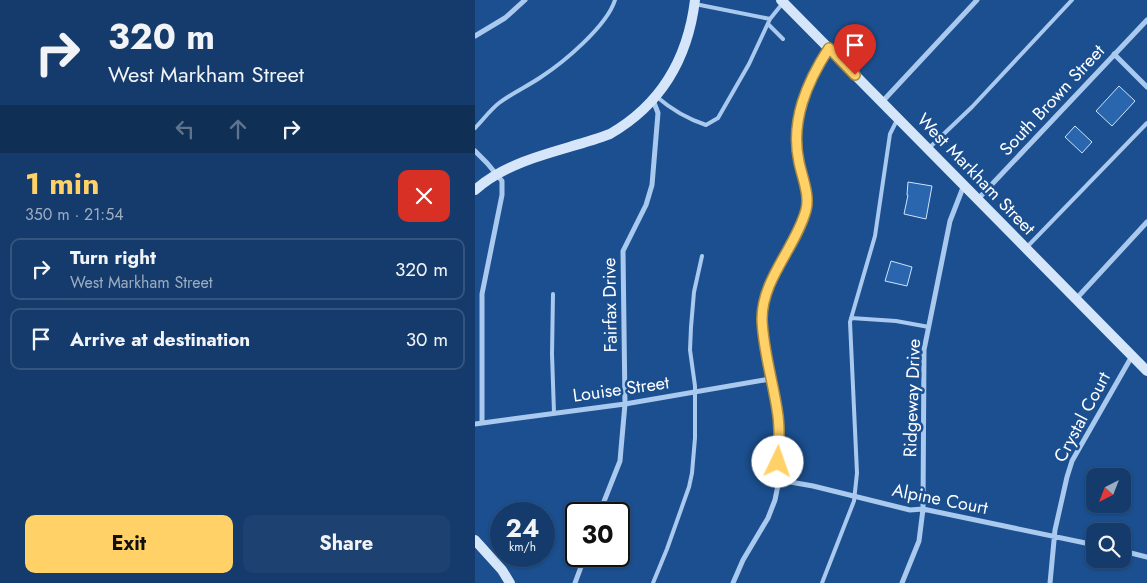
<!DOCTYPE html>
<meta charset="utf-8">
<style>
:root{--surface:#143b6b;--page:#1d4271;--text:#f1f3f6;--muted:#9dadc1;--line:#33557e;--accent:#ffd166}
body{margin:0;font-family:Jost,sans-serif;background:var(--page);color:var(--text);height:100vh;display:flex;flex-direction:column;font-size:19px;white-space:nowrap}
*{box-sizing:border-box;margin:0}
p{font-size:16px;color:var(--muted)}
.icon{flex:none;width:28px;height:28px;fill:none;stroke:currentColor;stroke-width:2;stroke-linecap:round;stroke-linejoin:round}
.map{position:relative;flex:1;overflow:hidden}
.panel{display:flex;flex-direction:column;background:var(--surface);width:475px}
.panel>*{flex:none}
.banner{background:#143b6b;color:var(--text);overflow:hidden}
.needle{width:32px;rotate:222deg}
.fabs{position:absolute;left:611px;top:468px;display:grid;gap:10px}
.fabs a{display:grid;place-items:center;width:45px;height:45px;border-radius:10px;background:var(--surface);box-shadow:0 1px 4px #0004,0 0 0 1px var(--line);font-size:25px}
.speed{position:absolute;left:15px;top:502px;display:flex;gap:10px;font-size:25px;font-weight:700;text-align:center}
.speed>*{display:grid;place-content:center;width:65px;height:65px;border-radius:50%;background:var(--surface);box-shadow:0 1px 4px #0004,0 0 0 1px var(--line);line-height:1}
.speed small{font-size:12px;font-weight:400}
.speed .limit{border:2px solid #111;border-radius:8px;background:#fff;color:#111}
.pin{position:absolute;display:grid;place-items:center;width:42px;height:42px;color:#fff;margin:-51px -21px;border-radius:50% 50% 50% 0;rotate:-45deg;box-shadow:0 0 5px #0007}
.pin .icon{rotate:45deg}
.me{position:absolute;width:55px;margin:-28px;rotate:3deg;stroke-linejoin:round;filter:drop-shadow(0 0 4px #0008)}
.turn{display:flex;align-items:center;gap:18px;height:105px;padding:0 25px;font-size:22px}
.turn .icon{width:65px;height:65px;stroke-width:2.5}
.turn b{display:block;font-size:35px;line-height:42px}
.lanes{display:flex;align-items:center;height:48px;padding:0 25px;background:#0003;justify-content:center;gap:25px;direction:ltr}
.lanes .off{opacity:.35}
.round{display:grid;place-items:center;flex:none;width:52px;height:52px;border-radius:10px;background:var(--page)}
.head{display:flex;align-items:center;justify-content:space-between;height:85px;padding:0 25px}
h1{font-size:30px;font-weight:700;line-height:38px;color:var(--accent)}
.primary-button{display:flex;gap:10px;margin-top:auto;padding:10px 25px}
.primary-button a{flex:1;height:58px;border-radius:10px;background:var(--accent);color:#111;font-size:20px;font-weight:700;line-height:58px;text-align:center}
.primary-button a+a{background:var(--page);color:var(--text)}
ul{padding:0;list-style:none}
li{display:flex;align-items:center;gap:15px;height:62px;margin:0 10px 8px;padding:0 15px;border:2px solid var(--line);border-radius:10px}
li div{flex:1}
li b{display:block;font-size:19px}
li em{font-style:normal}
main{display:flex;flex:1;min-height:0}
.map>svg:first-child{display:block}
.building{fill:#2a66ad;stroke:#cfe3fa}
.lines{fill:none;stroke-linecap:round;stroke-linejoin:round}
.lane{stroke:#a9c9ee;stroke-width:4}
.street{stroke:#a9c9ee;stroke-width:5}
.secondary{stroke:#d6e6fa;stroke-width:10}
.route-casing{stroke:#a68842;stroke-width:12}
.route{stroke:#ffd166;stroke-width:9}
.labels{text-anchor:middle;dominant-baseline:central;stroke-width:5;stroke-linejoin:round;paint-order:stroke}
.street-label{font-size:18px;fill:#fff;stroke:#1b4f8f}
</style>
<main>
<section class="panel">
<div class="banner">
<div class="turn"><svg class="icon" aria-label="right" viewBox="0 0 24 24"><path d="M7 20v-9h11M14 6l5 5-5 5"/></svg><div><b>320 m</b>West Markham Street</div></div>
<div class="lanes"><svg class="icon off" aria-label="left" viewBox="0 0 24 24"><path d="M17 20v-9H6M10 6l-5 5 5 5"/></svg><svg class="icon off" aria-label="ahead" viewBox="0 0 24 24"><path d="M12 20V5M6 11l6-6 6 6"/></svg><svg class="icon" aria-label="right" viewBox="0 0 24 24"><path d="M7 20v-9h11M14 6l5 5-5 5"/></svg></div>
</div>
<div class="head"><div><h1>1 min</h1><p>350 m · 21:54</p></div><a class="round" style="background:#d93025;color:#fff"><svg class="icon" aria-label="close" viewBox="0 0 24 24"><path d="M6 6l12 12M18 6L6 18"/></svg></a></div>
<ul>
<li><svg class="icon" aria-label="right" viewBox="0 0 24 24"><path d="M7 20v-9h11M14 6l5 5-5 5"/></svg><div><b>Turn right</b><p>West Markham Street</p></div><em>320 m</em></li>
<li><svg class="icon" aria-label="arrive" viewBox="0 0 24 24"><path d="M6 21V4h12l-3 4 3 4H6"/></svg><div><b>Arrive at destination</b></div><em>30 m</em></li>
</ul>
<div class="primary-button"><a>Exit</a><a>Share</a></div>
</section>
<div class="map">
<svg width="672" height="583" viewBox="0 0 672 583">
<rect width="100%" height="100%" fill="#1b4f8f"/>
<path class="building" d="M 644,86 L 660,101 L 637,126 L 621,111 Z
M 600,126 L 617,142 L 607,153 L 590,137 Z
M 433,182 L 457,186 L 451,219 L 429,214 L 433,195 L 432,195 Z
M 416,261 L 437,267 L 432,286 L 410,281 Z"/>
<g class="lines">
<path class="lane" d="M 220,4 L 295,19 L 307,4
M 293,24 L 308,39
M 182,97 C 197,110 213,119 231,125 L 243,118 L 274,64 L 295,19
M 0,128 C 8,120 15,110 24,103 C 37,93 53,86 66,77 C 89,62 132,26 140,0
M 453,149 L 497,107 L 597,0
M 551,248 L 672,123
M 78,294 L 77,354 L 79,413
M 376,318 L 421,321 L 454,327
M 178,583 L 192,549 L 214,487 L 217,473 L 220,438 L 220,386 L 215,350 L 216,327 L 219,292 L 227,256
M 347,583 L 379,501 L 382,473 L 375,322 L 400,236 L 415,134 L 422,120"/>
<path class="street" d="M 0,36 L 30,18 L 50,0
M 639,54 L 672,87
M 407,102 L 502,0
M 0,151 L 12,163 L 27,181 L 27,195 L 7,294 L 7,423
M 503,199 L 672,20
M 601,299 L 672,222
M 0,424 L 150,404 L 295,379
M 304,480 L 338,486 L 435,510 L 448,509 L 620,545
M 124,514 L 145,461 L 146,449 L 150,404 L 148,251 L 171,205 L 177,185 L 183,113 L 178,100
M 648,551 L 672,557
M 100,583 L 110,556
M 258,583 L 268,560 L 293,518 L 300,500 L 304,480 L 304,424 L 288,332 L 288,310 L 297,282 L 332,208 L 330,188 L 322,150 L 322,123 L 337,80 L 353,48
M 427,583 L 444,541 L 448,509 L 449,350 L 475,221 L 489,185
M 575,583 L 580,530 L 592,477 L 597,461 L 657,356"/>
<path class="secondary" d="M 306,0 L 672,371
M 0,190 C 37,157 90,151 135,134 C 187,104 213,58 220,0
M 0,540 L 27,570 L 35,583"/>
</g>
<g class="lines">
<defs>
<path id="route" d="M 303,462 C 304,446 305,431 303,416 C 299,384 288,352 287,319 C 287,279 321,247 331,210 C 335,195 327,177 324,162 C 315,121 332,82 354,48 L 380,75"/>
</defs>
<use href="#route" class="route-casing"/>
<use href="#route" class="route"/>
</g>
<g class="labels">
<g class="street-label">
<text transform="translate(577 100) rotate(-47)">South Brown Street</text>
<text transform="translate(501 174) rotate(46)">West Markham Street</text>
<text transform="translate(135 305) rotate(-91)">Fairfax Drive</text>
<text transform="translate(146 389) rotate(-8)">Louise Street</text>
<text transform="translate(437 398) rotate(-88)">Ridgeway Drive</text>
<text transform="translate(607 417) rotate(-62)">Crystal Court</text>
<text transform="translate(465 499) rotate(11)">Alpine Court</text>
</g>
</g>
</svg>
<div class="fabs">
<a><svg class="needle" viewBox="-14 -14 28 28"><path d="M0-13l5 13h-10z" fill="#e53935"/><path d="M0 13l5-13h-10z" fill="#9dadc1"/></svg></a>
<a><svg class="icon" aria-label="search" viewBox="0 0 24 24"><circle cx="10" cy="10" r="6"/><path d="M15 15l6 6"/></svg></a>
</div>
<div class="speed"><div>24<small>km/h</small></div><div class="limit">30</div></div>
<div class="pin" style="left:380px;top:75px;background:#d93025"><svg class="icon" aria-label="arrive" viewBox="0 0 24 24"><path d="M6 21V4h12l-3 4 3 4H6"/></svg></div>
<svg class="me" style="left:303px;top:462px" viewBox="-20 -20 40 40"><circle r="19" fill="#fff"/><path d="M0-13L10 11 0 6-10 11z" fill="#ffd166"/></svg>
</div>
</main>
